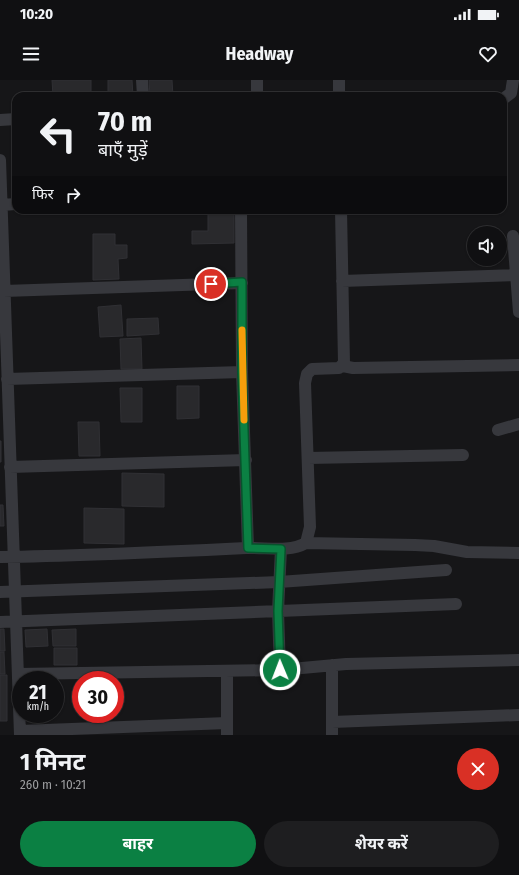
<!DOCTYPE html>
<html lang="hi">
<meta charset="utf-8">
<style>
:root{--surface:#101012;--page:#1e1e20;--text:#f1f3f6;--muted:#9c9d9f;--line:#303032;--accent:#0b8043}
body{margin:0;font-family:"Fira Sans Condensed","Noto Sans Devanagari",sans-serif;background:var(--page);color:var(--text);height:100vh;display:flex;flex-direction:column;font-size:15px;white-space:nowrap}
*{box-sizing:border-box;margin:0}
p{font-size:13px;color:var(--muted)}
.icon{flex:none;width:22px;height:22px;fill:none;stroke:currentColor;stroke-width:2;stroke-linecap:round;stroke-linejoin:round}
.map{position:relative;height:655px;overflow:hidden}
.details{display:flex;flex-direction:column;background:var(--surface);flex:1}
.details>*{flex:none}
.top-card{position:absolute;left:12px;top:12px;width:495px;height:122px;border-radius:12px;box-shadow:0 1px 3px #0004,0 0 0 1px var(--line);background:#101012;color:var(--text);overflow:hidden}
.controls{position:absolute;left:467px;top:146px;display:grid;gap:8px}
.controls a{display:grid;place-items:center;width:40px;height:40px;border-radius:50%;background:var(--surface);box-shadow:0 1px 3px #0004,0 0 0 1px var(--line);font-size:20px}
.speed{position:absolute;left:12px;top:591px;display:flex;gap:8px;font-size:20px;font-weight:700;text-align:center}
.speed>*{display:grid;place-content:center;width:52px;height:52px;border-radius:50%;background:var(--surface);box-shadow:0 1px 3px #0004,0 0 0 1px var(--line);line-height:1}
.speed small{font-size:10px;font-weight:400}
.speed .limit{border:6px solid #d22;background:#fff;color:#111}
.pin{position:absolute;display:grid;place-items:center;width:34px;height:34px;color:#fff;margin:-17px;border:2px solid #fff;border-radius:50%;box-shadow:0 1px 4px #0007}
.me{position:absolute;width:44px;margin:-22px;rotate:359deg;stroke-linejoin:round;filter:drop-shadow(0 0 3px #0008)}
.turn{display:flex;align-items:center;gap:14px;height:84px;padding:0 20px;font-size:18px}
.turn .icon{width:52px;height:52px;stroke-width:2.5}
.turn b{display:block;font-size:28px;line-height:34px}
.then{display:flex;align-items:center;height:38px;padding:0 20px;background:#0003;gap:8px;font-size:15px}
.round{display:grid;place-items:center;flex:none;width:42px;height:42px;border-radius:21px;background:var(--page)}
.overview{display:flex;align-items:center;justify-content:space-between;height:68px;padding:0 20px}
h1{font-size:24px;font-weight:700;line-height:30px}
.cta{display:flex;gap:8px;margin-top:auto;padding:8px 20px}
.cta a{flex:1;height:46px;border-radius:24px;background:var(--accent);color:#fff;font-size:16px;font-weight:700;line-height:46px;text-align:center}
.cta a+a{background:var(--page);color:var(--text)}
.status{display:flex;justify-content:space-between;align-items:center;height:28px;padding:0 20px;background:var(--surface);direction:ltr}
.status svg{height:11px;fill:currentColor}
header{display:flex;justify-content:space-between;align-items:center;height:52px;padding:0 20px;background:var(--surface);font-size:18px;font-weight:700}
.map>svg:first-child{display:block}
.building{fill:#29292c;stroke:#303034}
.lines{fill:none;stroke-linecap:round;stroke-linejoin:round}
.street{stroke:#37383d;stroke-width:12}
.route-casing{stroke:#07532c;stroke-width:10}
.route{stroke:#0b8043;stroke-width:7}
.slow{stroke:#f59e0b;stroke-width:7}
</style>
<div class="status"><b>10:20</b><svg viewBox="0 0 49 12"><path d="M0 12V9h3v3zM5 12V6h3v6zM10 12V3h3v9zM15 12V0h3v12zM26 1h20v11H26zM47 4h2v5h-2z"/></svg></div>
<header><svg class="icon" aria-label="menu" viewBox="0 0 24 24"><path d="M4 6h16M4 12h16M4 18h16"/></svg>Headway<svg class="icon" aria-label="heart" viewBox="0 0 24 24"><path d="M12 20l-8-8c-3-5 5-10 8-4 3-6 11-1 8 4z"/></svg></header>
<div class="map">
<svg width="519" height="655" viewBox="0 0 519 655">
<rect width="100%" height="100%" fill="#161618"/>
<path class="building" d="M 52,0 L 91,0 L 91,16 L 53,16 Z
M 108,0 L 132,0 L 133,16 L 108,16 Z
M 149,0 L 172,0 L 173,16 L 150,16 Z
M 13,82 L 16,82 L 16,116 L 13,116 Z
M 208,130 L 234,130 L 234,163 L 192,164 L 192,151 L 208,151 Z
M 93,154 L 115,154 L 115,165 L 127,165 L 127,178 L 118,179 L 119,199 L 93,200 Z
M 121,225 L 123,256 L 100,257 L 98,227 Z
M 158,238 L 159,254 L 127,256 L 127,239 Z
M 141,258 L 142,289 L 121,289 L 120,259 Z
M 177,306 L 199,306 L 199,338 L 177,339 Z
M 120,308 L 142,308 L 142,342 L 121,342 Z
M 78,342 L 99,342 L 100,376 L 79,376 Z
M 0,361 L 1,361 L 1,382 L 0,382 Z
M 122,393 L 164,394 L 164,427 L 122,426 Z
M 0,425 L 3,425 L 4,446 L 0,446 Z
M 84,428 L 124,429 L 124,464 L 84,463 Z
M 0,549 L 4,549 L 5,571 L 0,571 Z
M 47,549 L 48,566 L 26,567 L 25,550 Z
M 76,549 L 76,566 L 53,566 L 52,550 Z
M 54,568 L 77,568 L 77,585 L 54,585 Z
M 0,572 L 4,572 L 5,594 L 0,594 Z
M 0,595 L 7,595 L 7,641 L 0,641 Z"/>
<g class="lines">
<path class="street" d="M 142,0 L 143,16
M 257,0 L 257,16
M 339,16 L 339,0
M 503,19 L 511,13 L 513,0
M 0,40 L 16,39
M 0,80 L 20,655
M 2,125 L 16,124
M 241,130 L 242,292 L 248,468
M 513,156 L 519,232
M 342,201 L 515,195
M 4,211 L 242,203
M 343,286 L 353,288 L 519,285
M 7,299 L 242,292
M 498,350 L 519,344
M 308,378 L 463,375
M 10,387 L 246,380
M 306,463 L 415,465 L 434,466 L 467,472 L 519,473
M 0,477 C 82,476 164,472 246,468 C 266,467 288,473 306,463 L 310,447 L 305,303 L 307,294 L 312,289 L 339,288 L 344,283 L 341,130
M 0,512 L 279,502 L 446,490
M 0,542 L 456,524
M 280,590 L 278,531 L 281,469
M 18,594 L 280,590 L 346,584 L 519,580
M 332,642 L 519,635
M 20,651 L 227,643
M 227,655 L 227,591
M 332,655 L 332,585"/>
</g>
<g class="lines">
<defs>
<path id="route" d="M 211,204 L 242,202 L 242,292 L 248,468 L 281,469 L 278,531 L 280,590"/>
</defs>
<use href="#route" class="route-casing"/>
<use href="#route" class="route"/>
<path class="slow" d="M 242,250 L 244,340"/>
</g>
</svg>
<div class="controls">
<a><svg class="icon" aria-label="sound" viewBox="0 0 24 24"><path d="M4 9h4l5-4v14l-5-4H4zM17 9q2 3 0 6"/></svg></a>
</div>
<div class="speed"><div>21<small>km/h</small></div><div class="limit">30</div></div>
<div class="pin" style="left:211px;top:204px;background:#d93025"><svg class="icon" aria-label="arrive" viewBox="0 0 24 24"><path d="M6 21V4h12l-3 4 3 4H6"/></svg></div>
<svg class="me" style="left:280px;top:590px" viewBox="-20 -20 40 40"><circle r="17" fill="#0b8043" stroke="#fff" stroke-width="3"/><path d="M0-11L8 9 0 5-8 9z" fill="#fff"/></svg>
<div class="top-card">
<div class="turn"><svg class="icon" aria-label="left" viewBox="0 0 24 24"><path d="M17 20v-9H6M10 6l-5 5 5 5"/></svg><div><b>70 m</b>बाएँ मुड़ें</div></div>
<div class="then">फिर<svg class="icon" aria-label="right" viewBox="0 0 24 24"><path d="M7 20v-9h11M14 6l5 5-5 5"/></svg></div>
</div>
</div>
<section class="details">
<div class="overview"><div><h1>1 मिनट</h1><p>260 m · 10:21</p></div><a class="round" style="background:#d93025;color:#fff"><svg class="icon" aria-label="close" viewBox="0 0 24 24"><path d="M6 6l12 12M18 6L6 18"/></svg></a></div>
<div class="cta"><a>बाहर</a><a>शेयर करें</a></div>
</section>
